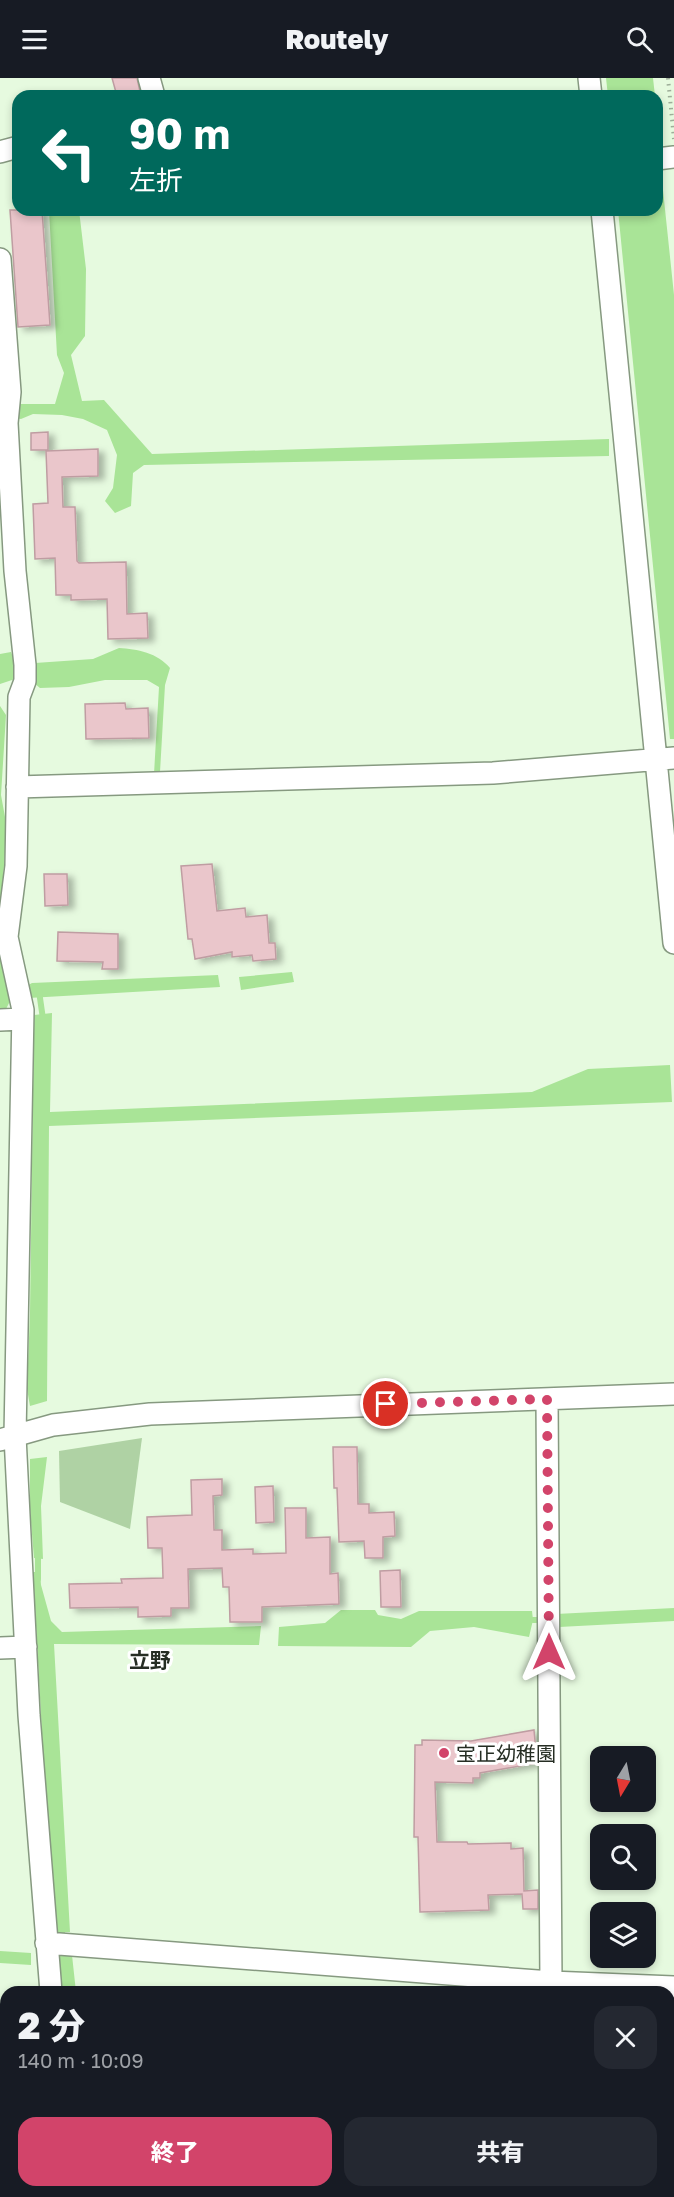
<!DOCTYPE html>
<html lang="ja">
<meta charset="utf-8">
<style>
:root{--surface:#171b24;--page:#242831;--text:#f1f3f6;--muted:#9ea1a6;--accent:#d2446a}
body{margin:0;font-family:"Golos Text","Noto Sans JP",sans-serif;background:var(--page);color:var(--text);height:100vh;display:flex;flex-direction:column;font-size:22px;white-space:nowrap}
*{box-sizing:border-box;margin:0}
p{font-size:20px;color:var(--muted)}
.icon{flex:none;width:33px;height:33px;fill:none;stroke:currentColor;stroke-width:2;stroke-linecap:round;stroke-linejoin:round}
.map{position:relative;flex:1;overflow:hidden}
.details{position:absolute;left:0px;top:1908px;width:675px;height:212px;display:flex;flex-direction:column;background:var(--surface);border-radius:18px 18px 0 0;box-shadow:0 3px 9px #0003}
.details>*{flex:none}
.hud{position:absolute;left:12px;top:12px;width:651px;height:126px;border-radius:18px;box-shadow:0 3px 9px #0003;background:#00695c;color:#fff;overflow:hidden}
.needle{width:39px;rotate:190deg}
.buttons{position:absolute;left:590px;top:1668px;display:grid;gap:12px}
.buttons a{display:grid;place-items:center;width:66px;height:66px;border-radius:12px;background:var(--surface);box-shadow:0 3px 9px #0003;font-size:30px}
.pin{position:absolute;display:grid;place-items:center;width:51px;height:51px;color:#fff;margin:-26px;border:3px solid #fff;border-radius:50%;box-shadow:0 2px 6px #0007}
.me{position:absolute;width:66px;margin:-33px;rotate:0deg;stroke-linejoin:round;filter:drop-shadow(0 0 4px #0008)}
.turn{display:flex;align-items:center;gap:21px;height:126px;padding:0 18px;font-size:27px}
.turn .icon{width:78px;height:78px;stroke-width:2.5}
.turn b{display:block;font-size:42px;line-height:51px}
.round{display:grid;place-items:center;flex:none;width:63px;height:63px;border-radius:18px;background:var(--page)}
.summary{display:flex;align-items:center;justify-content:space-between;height:102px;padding:0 18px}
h1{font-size:36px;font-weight:800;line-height:45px}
.button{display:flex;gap:12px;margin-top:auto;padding:12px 18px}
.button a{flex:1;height:69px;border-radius:18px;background:var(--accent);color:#fff;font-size:24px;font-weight:800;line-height:69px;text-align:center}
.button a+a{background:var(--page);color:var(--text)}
header{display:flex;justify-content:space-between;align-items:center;height:78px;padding:0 18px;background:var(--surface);font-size:27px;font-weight:800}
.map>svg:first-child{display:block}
.green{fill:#afd2a4}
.water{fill:#a9e497}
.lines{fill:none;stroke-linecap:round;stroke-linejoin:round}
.stream{stroke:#a9e497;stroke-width:6}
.building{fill:#eac6cb;stroke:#bf9da2;stroke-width:1.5;filter:url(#shadow)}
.minor-casing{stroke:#869980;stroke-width:24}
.path{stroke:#9eae99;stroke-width:4;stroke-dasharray:1.5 4.5;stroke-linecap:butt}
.minor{stroke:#fff;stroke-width:21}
.route{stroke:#d2446a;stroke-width:10;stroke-dasharray:0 18}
.poi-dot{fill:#d2446a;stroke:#fff;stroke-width:2}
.labels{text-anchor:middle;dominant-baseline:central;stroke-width:6;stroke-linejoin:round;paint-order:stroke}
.poi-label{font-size:20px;fill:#252d23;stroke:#fff;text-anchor:start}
.neighbourhood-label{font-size:21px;font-weight:bold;fill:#252d23;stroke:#fff}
</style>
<header><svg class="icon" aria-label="menu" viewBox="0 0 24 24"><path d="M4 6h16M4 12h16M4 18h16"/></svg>Routely<svg class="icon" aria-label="search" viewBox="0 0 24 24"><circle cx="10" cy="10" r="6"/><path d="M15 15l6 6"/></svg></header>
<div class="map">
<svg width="674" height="2119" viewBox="0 0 674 2119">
<defs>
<filter id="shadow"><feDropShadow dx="6" dy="3.5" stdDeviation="3" flood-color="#0004"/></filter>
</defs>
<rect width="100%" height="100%" fill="#e6fadf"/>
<path class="green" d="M 142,1360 L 130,1451 L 60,1424 L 59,1373 Z"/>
<path class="water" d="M 606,0 L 653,0 L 655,18 L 608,18 Z
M 661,93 L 674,217 L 674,661 L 670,661 L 618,132 L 657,132 L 657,94 Z
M 49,132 L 79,132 L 86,191 L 85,258 L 71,277 L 82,323 L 104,322 L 152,376 L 609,361 L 609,378 L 144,387 L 133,395 L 131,428 L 115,435 L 105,423 L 113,410 L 117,377 L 107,352 L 83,341 L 62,337 L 33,336 L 21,341 L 0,338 L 0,326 L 55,326 L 64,295 L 57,277 Z
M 119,570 C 137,571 158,575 170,590 L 165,607 L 160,694 L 154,696 L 159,609 L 147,602 L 105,602 L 69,609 L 40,610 L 34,605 L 18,600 L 0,606 L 0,576 L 11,574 L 18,593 L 35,585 L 93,581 Z
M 0,628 L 6,637 L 1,717 L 7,750 L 0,837 Z
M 0,868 L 23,910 L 32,905 L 218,897 L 220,909 L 11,921 L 6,931 L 0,931 Z
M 292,894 L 294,904 L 241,912 L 239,899 Z
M 52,935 L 50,1034 L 532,1014 L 588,991 L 670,987 L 672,1024 L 49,1048 L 47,1323 L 30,1328 L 27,1311 L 30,1235 L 34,937 Z
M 47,1379 L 41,1428 L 43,1481 L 34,1480 L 30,1432 L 30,1381 Z
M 33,1494 L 40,1494 L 41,1507 L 51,1543 L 62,1554 L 261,1548 L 259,1567 L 54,1566 L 70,1854 L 65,1854 L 66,1877 L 72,1877 L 76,1914 L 60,1914 L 56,1878 L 61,1878 L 59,1855 L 53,1852 Z
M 674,1530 L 674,1543 L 559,1549 L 556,1536 Z
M 341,1532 L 375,1532 L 378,1537 L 401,1541 L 419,1533 L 532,1533 L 533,1542 L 529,1559 L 474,1549 L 430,1553 L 411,1569 L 278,1568 L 279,1549 L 325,1545 Z
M 0,1873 L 31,1875 L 31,1887 L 0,1885 Z"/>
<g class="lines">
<path class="stream" d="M 39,913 L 43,941
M 38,1475 L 38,1501
M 533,1542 L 545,1542"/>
</g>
<path class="building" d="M 112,0 L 137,0 L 141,18 L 117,18 Z
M 10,132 L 42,132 L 50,247 L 18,249 Z
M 48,354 L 48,372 L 31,372 L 31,355 Z
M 98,371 L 98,398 L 62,399 L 63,429 L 75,429 L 77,483 L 79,485 L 126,484 L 127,536 L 147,535 L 148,560 L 108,561 L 107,521 L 71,522 L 71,517 L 56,517 L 55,480 L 35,481 L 33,426 L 48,425 L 46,373 Z
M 125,625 L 126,631 L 148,630 L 149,660 L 86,661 L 85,626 Z
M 212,786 L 217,833 L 245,830 L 246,839 L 267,837 L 269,865 L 275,865 L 276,881 L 253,883 L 252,877 L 232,879 L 232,874 L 195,881 L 192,861 L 188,861 L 181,788 Z
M 44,796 L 67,796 L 68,827 L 45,828 Z
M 58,854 L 118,856 L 118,891 L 102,891 L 103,884 L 57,883 Z
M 333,1369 L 357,1369 L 358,1426 L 369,1426 L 369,1435 L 394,1434 L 395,1458 L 383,1459 L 383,1480 L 365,1480 L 364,1463 L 339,1464 L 337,1410 L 334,1410 Z
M 222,1401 L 222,1417 L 213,1418 L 214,1452 L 222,1452 L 222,1472 L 253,1471 L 253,1476 L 286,1475 L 285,1430 L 306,1430 L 306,1460 L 330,1459 L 330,1496 L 338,1495 L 339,1526 L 262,1529 L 262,1544 L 230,1544 L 229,1509 L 223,1509 L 222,1490 L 188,1491 L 189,1530 L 171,1530 L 171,1538 L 138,1539 L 138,1529 L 70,1530 L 69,1506 L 122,1505 L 121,1501 L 163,1500 L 162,1470 L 148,1470 L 147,1439 L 192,1437 L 191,1402 Z
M 273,1408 L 274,1444 L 256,1445 L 255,1409 Z
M 400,1492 L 401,1529 L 381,1529 L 380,1493 Z
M 534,1652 L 537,1685 L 480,1695 L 480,1700 L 473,1700 L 473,1705 L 435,1704 L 437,1764 L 467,1764 L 468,1766 L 511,1765 L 511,1771 L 523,1770 L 524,1813 L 538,1812 L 538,1831 L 523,1831 L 522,1816 L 488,1817 L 489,1832 L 420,1834 L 418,1759 L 414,1759 L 415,1667 L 422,1667 L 422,1662 L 471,1663 Z"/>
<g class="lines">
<defs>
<path id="minor" d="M 149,0 L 154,18
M 589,0 L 591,18
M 0,74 L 18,69
M 657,81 L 674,79
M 602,132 L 674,865
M 0,181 L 10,314 L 7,345 L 15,493 L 25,587 L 25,603 L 19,619 L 16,788 L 7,859 L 23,932 L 15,1358 L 29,1637 L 51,1914
M 17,709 L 493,695 L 674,680
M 0,942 L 22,941
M 547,1321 L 551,1904
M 0,1362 L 53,1347 L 150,1336 L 674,1316
M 0,1570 L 26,1569
M 46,1865 L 551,1904 L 674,1909
M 68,2114 L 69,2119"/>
</defs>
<use href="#minor" class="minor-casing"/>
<path class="path" d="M 668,0 L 674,61"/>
<use href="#minor" class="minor"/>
</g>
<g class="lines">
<path class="route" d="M 386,1326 L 547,1321 L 549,1574"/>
</g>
<circle class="poi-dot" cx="444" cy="1675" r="6"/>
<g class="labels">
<g class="poi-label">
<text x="456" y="1675">宝正幼稚園</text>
</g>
<g class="neighbourhood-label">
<text x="150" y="1582">立野</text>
</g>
</g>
</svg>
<div class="buttons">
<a><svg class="needle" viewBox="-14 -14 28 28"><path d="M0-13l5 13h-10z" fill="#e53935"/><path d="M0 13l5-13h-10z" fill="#9ea1a6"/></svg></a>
<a><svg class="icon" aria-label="search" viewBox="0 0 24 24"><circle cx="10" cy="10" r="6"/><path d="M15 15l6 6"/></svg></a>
<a><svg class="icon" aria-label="layers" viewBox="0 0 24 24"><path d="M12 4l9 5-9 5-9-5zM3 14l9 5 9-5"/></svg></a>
</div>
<div class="pin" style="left:386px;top:1326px;background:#d93025"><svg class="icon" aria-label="arrive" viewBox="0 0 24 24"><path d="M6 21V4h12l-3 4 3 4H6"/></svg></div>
<svg class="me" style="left:549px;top:1574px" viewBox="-20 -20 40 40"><path d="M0-17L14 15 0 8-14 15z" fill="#d2446a" stroke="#fff" stroke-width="4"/></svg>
<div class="hud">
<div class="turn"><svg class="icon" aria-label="left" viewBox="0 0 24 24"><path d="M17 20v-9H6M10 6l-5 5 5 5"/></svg><div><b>90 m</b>左折</div></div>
</div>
<section class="details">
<div class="summary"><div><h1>2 分</h1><p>140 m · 10:09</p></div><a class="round"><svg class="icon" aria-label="close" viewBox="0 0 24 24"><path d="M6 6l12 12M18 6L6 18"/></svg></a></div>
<div class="button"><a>終了</a><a>共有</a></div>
</section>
</div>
